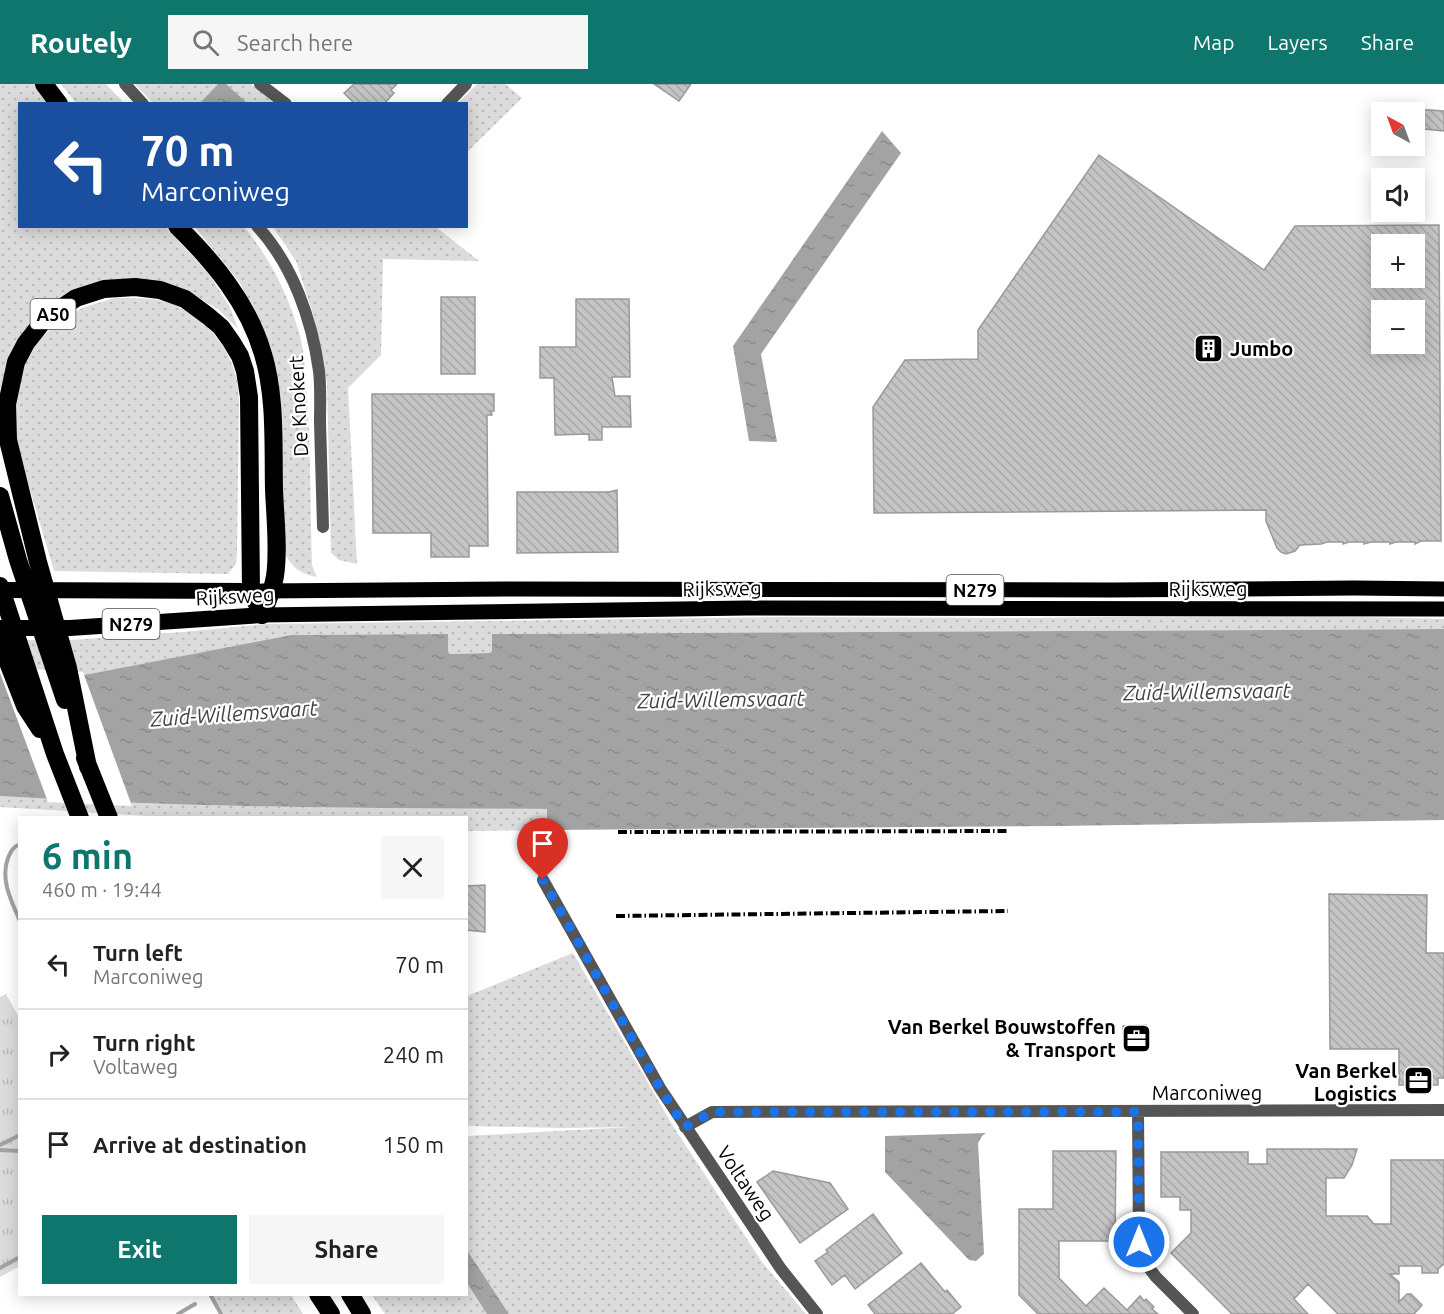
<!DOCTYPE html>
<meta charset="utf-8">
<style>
:root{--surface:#fff;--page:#f6f6f6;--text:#222;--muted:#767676;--line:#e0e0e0;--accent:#0f766e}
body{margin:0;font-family:Ubuntu,sans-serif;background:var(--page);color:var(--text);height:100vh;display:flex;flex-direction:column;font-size:22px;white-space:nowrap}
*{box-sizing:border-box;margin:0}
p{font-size:20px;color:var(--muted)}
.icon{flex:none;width:33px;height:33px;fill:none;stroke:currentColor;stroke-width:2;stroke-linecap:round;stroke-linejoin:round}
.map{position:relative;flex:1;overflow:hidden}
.sheet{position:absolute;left:18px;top:732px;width:450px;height:480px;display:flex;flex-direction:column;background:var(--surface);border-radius:0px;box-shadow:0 3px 15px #0003}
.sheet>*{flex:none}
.hud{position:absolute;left:18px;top:18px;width:450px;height:126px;border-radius:0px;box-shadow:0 3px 15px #0003;background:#1a4fa0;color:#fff;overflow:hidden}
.needle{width:39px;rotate:319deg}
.controls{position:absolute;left:1371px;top:18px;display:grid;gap:12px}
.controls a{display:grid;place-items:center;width:54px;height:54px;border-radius:0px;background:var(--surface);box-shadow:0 3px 15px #0003;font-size:30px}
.pin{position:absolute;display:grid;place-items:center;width:51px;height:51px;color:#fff;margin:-62px -26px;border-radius:50% 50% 50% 0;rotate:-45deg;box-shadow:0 0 6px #0007}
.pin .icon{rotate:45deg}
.me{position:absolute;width:66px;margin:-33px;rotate:0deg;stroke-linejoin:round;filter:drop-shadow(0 0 4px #0008)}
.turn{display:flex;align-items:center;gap:21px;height:126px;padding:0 24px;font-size:27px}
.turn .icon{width:78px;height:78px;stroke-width:2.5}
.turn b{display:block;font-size:42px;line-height:51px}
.round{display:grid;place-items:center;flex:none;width:63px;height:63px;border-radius:0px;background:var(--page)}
.head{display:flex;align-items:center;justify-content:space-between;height:102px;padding:0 24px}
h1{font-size:36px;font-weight:700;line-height:45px;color:var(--accent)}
.cta{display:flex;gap:12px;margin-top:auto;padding:12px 24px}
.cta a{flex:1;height:69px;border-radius:0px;background:var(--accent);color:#fff;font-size:24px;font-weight:700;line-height:69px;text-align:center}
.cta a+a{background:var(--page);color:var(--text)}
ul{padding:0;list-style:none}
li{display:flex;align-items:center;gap:18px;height:90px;padding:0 24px;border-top:2px solid var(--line)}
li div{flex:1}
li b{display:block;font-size:22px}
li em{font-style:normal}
header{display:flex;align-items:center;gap:36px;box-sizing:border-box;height:84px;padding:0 30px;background:var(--accent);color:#fff}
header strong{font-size:28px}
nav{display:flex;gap:33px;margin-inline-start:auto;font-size:21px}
.search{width:420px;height:54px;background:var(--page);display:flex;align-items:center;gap:15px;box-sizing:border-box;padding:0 21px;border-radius:0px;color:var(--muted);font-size:22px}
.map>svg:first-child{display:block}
.grass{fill:url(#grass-dots)}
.park{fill:url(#park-tufts)}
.water{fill:url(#water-ripples)}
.pier{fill:#fff}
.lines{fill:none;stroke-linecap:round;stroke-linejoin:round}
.stream{stroke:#a3a3a3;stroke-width:4}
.building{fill:url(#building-back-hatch);stroke:#999;stroke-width:1.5;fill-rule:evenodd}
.minor{stroke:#555;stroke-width:12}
.primary{stroke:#000;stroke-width:15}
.trunk{stroke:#000;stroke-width:16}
.motorway{stroke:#000;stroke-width:18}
.rail{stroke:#000;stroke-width:4;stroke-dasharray:9 3 1.5 3;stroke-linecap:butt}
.route{stroke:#1a73e8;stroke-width:10;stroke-dasharray:0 18}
.labels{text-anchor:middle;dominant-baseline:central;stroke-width:4.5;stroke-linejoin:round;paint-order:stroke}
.shield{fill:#fff;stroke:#4c4c4c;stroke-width:1.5}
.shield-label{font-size:18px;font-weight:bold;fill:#000}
.poi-label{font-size:20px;font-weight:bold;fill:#000;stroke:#fff;text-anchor:end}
.street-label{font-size:20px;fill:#000;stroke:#fff}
.water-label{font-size:21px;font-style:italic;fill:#444;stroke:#fff}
</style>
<header>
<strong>Routely</strong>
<div class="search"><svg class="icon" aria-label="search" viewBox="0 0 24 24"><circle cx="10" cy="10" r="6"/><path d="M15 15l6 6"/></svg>Search here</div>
<nav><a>Map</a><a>Layers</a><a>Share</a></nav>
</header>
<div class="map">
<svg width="1444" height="1230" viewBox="0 0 1444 1230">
<defs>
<pattern id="grass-dots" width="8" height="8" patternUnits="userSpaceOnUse" patternTransform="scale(1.5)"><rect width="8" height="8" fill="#dcdcdc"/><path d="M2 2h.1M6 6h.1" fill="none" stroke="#bbb" stroke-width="1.8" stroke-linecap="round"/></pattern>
<pattern id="park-tufts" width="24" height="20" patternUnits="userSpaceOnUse" patternTransform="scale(1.5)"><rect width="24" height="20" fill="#dcdcdc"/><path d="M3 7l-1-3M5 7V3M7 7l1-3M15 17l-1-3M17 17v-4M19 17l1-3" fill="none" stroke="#bbb"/></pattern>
<pattern id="water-ripples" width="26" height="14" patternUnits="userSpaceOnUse" patternTransform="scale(1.5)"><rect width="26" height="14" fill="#a3a3a3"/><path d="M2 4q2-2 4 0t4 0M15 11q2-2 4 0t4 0" fill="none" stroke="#8b8b8b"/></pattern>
<pattern id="building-back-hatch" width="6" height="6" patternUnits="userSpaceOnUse" patternTransform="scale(1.5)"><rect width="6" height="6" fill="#c4c4c4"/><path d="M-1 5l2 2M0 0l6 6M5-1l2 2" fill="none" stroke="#a7a7a7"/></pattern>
</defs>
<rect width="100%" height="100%" fill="#fff"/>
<path class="grass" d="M 0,0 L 36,0 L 50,19 L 20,20 L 20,142 L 165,143 L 206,186 L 230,223 L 238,245 L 219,226 L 194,211 L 151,197 L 39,231 L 13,264 L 0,306 Z
M 61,0 L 106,0 L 124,19 L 76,19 Z
M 135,0 L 251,0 L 274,19 L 153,19 Z
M 477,0 L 505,0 L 522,14 L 467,68 L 466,20 L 458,19 Z
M 195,143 L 244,143 C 270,174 289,212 300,252 C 305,271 305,292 307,311 C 311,368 310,425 312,481 L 317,493 C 298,489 291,483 283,465 L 280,312 L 271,264 L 240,199 Z
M 273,143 L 436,143 L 479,177 L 383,175 L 381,271 L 348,304 L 357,480 L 339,476 L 331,469 L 327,299 L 313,230 L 296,177 Z
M 115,214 C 131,214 150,213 166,218 C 201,229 230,261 237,297 C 238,305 239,313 239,320 L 237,469 L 236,480 L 228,490 L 54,487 L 14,351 L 16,307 L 23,283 L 38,257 L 59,237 L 84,223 Z
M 1275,531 L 1444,535 L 1444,545 L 493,550 L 492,568 L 490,569 L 450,570 L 448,568 L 448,550 L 291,551 L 84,591 L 0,586 L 0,556 L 71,556 L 183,548 L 265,540 L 789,533 L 1021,534 Z
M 0,712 C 182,724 365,724 547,725 L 547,746 L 467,747 L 466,734 L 163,733 L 0,723 Z
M 573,869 L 673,1042 L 762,1178 L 806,1230 L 509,1230 L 467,1166 L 467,1052 L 630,1043 L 561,1044 L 467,1042 L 467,912 Z
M 467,1199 L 487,1230 L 385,1230 L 372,1211 L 466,1210 Z
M 210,1211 L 291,1211 L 303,1230 L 220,1230 Z"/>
<path class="park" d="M 6,910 L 20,935 L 20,1182 L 0,1193 L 0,913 Z"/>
<path class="water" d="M 218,0 L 226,0 L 247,19 L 200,19 Z
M 882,47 L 901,69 L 761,270 L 777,358 L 749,357 L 733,262 Z
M 1444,545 L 1444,736 L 1058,742 L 547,746 L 547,725 C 364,724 182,724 0,712 L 0,586 L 84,591 L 291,551 L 448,550 L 448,568 L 450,570 L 490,569 L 492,567 L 492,550 Z
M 986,1049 L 982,1052 L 978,1059 L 984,1170 L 976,1177 L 969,1176 L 885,1088 L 885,1052 Z
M 466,1167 L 467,1166 L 509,1230 L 487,1230 L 467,1199 Z"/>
<path class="pier" d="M 0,583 L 83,588 L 132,722 L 48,718 L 0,589 Z"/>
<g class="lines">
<path class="stream" d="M 20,760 C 13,763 11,767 8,774 C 0,795 11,817 20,837
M 0,1061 L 20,1051
M 0,1066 L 20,1067
M 0,1184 L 20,1173
M 210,1210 L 221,1230
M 178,1230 L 195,1220"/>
</g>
<path class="building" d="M 354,0 L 397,0 L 391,6 L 394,9 L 384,20 L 355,20 L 344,9 Z
M 654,0 L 691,0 L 679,17 Z
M 1414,25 L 1444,27 L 1444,47 L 1414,44 Z
M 1099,71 L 1264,186 L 1295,142 L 1439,141 L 1441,457 L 1421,457 L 1415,460 L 1415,458 L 1396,458 L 1390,460 L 1390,458 L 1371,458 L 1364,460 L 1364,458 L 1349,458 L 1343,460 L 1343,458 L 1327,458 L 1321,460 L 1300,461 L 1295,467 L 1286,470 L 1281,468 L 1277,464 L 1266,437 L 1266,426 L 874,429 L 873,323 L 905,276 L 978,275 L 978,246 ZM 1382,160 L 1414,160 L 1414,194 L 1382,194 ZM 1382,226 L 1414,226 L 1414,260 L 1382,260 Z
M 441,213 L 475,213 L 475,290 L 441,290 Z
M 576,215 L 629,215 L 630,293 L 612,293 L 615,312 L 630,312 L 631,343 L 602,343 L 602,356 L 589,356 L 589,350 L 555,351 L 554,294 L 540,294 L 540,263 L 576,263 Z
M 372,310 L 494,310 L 494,327 L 491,327 L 492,331 L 487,331 L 488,462 L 469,462 L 469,473 L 431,473 L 431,449 L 373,449 Z
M 617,406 L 618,468 L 517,469 L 517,408 L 609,408 Z
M 485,801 L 485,848 L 466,846 L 466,802 Z
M 1329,810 L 1427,811 L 1426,869 L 1444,869 L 1444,994 L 1438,994 L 1438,1001 L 1399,1001 L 1399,965 L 1330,965 Z
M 1146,941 L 1147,964 L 1124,965 L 1123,942 Z
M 1267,1065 L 1357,1065 L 1352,1081 L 1344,1094 L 1326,1094 L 1326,1132 L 1367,1132 L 1374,1140 L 1391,1140 L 1391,1076 L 1444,1076 L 1444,1180 L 1438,1185 L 1438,1189 L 1422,1189 L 1422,1182 L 1399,1182 L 1399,1190 L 1390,1190 L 1399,1198 L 1399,1218 L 1407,1210 L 1411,1210 L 1422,1221 L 1414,1230 L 1338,1230 L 1308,1200 L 1294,1215 L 1308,1230 L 1232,1230 L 1171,1169 L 1191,1149 L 1191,1126 L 1180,1126 L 1180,1113 L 1161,1113 L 1161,1068 L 1248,1068 L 1248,1080 L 1267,1080 Z
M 1053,1067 L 1116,1067 L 1115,1157 L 1059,1157 L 1059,1194 L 1086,1222 L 1104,1204 L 1127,1226 L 1140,1212 L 1144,1217 L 1146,1215 L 1154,1223 L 1152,1225 L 1158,1230 L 1038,1230 L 1019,1211 L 1019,1125 L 1053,1125 Z
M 773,1087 L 830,1099 L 848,1125 L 800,1159 L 757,1098 Z
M 873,1130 L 902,1169 L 855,1205 L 845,1191 L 832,1201 L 815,1177 L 828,1168 L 826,1166 Z
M 921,1179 L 945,1208 L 947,1206 L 961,1223 L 952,1230 L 875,1230 L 868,1221 Z"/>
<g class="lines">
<path class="minor" d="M 125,0 L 143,20
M 260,0 L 286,20
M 447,20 L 466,0
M 257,142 C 293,181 312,236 319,287 C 321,304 320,321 320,338 C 321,373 322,408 323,443
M 543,796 L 660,1004 L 781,1185 L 817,1230
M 1138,1027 L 1139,1158 L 1143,1176 L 1156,1193 L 1193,1230
M 685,1043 L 712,1028 L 1444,1026"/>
<path class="primary" d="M 262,507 L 506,505 L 1112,506 L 1354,504 L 1444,505
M 262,531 L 748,524 L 1444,525"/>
<path class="trunk" d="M 0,506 L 251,507
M 0,544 L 70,544 L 262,531"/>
<path class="motorway" d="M 44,0 L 59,20
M 177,142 C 214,178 248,219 263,270 C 276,313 273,361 274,405 C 275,432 279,466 275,492 C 273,506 267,518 262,531
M 0,412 L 18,476 L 65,616
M 0,502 L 55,670 L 80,734
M 0,558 L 25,622 L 40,645
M 85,674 L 109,734
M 88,683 L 68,584 L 38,478 L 8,356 L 7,320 L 16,278 L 26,259 L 45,235 L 76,214 L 104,205 L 135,203 L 160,206 L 185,215 L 208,232 L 221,243 L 231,257 L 240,272 L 245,287 L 249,313 L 251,507 L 262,531
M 318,1210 L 331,1230
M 350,1210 L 362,1230"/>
<path class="rail" d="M 618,748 L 1007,747
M 616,832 L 1008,827"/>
</g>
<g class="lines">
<path class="route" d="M 543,796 L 660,1004 L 685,1043 L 712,1028 L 1138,1028 L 1139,1158"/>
</g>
<defs>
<symbol id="building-square" viewBox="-11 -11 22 22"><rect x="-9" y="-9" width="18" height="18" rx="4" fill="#000" stroke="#fff"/><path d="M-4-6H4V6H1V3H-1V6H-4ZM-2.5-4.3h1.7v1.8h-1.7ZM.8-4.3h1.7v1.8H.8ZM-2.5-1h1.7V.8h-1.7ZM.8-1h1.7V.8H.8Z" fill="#fff"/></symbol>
<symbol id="office-square" viewBox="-11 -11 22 22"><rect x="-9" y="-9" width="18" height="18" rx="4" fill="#000" stroke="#fff"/><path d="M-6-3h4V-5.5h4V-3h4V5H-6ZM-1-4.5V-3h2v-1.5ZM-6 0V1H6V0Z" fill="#fff"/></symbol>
</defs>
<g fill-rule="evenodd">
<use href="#building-square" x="1192" y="248" width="33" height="33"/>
<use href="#office-square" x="1120" y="938" width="33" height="33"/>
<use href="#office-square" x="1402" y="980" width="33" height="33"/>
</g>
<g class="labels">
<g class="shield">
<rect x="30.5" y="215" width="45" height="30" rx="4.5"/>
<rect x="946.5" y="491" width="57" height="30" rx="4.5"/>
<rect x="102.5" y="525" width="57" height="30" rx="4.5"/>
</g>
<g class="shield-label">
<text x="53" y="230">A50</text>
<text x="975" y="506">N279</text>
<text x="131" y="540">N279</text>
</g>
<g class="poi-label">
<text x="1230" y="264" text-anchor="start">Jumbo</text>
<text x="1116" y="942">Van Berkel Bouwstoffen<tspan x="1116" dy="23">&amp; Transport</tspan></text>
<text x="1397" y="986">Van Berkel<tspan x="1397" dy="23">Logistics</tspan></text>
</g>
<g class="street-label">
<text transform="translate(298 322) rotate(-93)">De Knokert</text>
<text transform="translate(722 504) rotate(-1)">Rijksweg</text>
<text x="1208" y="504">Rijksweg</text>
<text transform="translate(235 512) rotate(-3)">Rijksweg</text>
<text x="1207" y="1008">Marconiweg</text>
<text transform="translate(746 1099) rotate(56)">Voltaweg</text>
</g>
<g class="water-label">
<text transform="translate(1207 607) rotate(-1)">Zuid-Willemsvaart</text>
<text transform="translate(721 615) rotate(-1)">Zuid-Willemsvaart</text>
<text transform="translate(234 629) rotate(-4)">Zuid-Willemsvaart</text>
</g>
</g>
</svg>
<div class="controls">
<a><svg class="needle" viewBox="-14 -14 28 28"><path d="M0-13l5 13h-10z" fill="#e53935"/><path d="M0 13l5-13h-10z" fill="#767676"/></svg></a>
<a><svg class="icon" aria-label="sound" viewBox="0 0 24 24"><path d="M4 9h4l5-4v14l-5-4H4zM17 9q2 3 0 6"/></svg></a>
<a>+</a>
<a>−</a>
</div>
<div class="pin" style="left:543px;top:796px;background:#d93025"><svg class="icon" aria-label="arrive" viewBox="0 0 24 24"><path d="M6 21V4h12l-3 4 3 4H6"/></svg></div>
<svg class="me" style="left:1139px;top:1158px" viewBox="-20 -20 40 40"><circle r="17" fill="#1a73e8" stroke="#fff" stroke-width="3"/><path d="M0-11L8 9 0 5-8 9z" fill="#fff"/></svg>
<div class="hud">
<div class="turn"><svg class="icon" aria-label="left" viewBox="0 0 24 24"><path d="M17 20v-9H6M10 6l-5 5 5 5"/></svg><div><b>70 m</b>Marconiweg</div></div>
</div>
<section class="sheet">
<div class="head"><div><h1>6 min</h1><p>460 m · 19:44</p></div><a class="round"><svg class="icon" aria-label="close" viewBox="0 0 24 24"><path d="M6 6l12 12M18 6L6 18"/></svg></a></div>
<ul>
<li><svg class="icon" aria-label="left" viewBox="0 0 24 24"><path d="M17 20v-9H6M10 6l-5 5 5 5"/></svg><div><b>Turn left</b><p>Marconiweg</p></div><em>70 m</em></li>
<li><svg class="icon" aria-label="right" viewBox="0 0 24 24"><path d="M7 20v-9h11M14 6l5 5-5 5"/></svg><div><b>Turn right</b><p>Voltaweg</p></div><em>240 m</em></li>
<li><svg class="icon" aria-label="arrive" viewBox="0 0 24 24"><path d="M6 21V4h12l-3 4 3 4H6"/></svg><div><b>Arrive at destination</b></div><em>150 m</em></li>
</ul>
<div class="cta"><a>Exit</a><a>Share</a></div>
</section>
</div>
